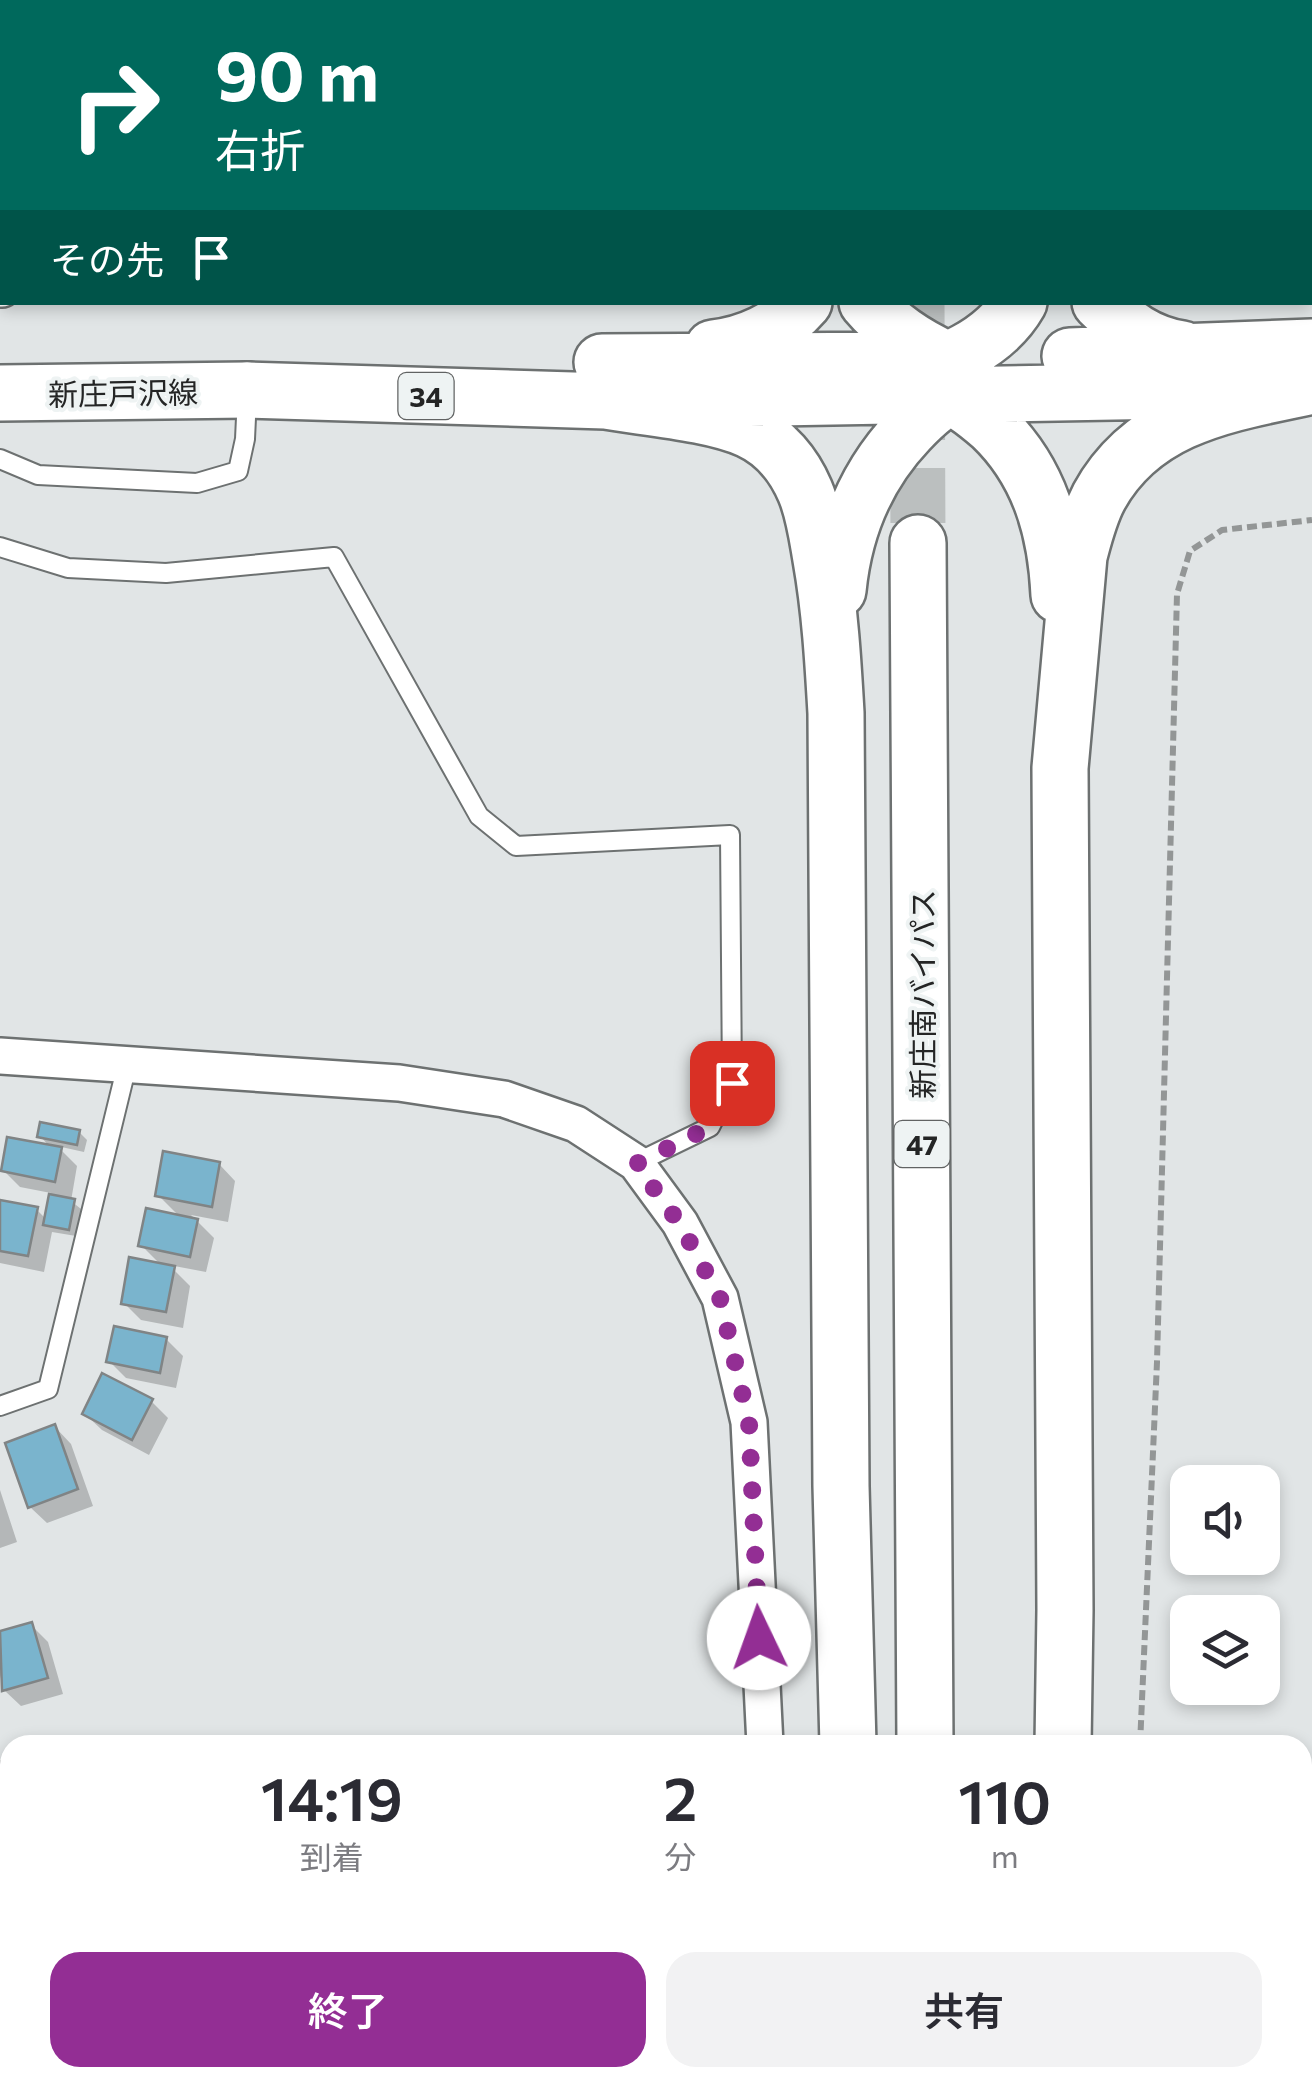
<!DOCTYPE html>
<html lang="ja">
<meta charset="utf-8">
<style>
:root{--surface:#fff;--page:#f2f2f3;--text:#2b2b33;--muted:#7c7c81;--accent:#932e94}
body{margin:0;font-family:Commissioner,"Noto Sans JP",sans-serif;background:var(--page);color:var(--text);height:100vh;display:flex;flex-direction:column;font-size:38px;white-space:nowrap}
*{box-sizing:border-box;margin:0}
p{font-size:32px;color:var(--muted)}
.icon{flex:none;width:55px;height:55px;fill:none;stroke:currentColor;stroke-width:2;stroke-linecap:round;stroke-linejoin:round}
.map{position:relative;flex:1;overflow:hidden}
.details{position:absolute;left:0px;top:1735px;width:1312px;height:352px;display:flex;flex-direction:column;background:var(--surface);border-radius:30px 30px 0 0;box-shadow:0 5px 15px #0003}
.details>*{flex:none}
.top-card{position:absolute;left:0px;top:0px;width:1312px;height:305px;box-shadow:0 5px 15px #0003;background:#00695c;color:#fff;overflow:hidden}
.controls{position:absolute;left:1170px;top:1465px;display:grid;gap:20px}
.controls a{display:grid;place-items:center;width:110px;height:110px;border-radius:20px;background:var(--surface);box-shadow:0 5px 15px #0003;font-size:50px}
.pin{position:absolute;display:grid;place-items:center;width:85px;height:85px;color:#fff;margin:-42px;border-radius:20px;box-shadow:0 5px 15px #0006}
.me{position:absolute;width:110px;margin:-55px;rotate:357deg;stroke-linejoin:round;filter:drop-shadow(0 0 8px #0008)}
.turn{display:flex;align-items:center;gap:35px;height:210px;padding:0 50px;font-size:45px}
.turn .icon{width:130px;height:130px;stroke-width:2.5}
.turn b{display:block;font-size:70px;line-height:85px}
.then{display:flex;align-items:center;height:95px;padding:0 50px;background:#0003;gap:20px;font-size:38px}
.eta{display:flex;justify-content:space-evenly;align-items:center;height:170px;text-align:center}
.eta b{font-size:60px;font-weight:600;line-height:70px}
.primary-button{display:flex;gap:20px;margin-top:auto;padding:20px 50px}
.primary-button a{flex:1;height:115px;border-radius:30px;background:var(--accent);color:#fff;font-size:40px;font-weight:600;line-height:115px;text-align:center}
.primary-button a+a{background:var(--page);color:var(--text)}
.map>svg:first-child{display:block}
.shadow{fill:#0003}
.building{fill:#7ab4cd;stroke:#808485;stroke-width:2.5}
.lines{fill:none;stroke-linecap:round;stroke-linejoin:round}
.motorway-tunnel{stroke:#bbbfbf;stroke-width:55;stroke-dasharray:55 28;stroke-linecap:butt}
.service-casing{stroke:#6d7171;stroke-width:22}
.minor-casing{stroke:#6d7171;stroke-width:40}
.primary-casing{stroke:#6d7171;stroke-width:60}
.motorway-casing{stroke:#6d7171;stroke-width:60}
.path{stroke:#939696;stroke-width:6;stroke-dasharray:10 5;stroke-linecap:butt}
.service{stroke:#fff;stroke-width:18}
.minor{stroke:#fff;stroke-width:35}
.primary{stroke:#fff;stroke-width:55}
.motorway{stroke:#fff;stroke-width:55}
.route{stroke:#932e94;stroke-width:18;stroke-dasharray:0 32.4}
.labels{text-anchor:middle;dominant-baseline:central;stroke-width:8;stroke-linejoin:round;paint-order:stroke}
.shield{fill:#eef3f3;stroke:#616363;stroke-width:2.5}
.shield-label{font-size:28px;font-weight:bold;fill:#242525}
.street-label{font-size:30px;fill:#242525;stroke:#eef3f3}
</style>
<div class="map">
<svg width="1312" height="2087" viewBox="0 0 1312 2087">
<rect width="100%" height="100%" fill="#e1e5e6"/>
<path class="shadow" d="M 79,1132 L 87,1140 L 84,1152 L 57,1146 L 77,1166 L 71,1201 L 81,1209 L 76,1236 L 52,1232 L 44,1272 L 0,1263 L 0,1202 L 36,1209 L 47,1220 L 51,1193 L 20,1187 L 3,1170 L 51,1148 L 40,1136 Z
M 219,1164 L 235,1181 L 228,1222 L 191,1215 L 214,1238 L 206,1272 L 169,1265 L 190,1286 L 183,1328 L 141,1320 L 124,1303 L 162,1266 L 141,1245 L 180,1217 L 158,1195 Z
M 166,1339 L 183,1356 L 176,1388 L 126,1378 L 109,1361 Z
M 151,1401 L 168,1418 L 149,1455 L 102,1430 L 85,1414 Z
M 55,1427 L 71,1444 L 93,1506 L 47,1523 L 30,1507 Z
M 0,1490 L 17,1542 L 0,1548 Z
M 31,1625 L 48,1642 L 63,1694 L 21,1706 L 4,1690 L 0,1675 L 0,1634 Z
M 0,1760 L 10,1765 L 10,1840 L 0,1839 Z
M 0,2052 L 10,2053 L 10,2078 L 34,2078 L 33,2087 L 0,2087 Z"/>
<path class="building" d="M 40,1122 L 80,1130 L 77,1145 L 37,1137 Z
M 7,1137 L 62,1147 L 55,1182 L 1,1171 Z
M 163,1151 L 220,1162 L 212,1207 L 155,1196 Z
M 49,1194 L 75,1199 L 69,1230 L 43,1225 Z
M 0,1200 L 38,1207 L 28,1256 L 0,1251 Z
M 146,1208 L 198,1219 L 190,1257 L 138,1246 Z
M 129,1257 L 175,1266 L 166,1312 L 121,1304 Z
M 114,1326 L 167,1337 L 160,1373 L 106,1362 Z
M 102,1373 L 153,1399 L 132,1440 L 82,1414 Z
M 55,1424 L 78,1489 L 28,1508 L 5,1443 Z
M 32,1622 L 48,1678 L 2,1691 L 0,1631 Z
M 0,2050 L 10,2051 L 10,2078 L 16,2078 L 15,2084 L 0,2082 Z"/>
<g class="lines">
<path class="motorway-tunnel" d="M 917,302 L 918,543"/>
<defs>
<path id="service" d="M 0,459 L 38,475 L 197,483 L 238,471 L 245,439 L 247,396
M 0,547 L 68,568 L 166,573 L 334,557 L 479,816 L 516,846 L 730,835 L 732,1083 L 710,1127 L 636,1163
M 0,1406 L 48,1389 L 127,1065"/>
<path id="minor" d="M 750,2 L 751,0
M 1310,3 L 1312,14
M 0,289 L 2,289
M 0,1056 L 399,1083 L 504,1099 L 576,1124 L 636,1163 L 680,1223 L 720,1298 L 749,1422 L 765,1745
M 783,2078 L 784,2087"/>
<path id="primary" d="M 0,393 L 247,390"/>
<path id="motorway" d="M 832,0 L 832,2
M 915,0 L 915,2
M 1053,0 L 1053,2
M 867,302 C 889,328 915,345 946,359
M 1100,302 C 1124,326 1148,344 1182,349
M 713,348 C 747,344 781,329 804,302
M 1070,356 L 1312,347
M 602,362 L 899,360
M 897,378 C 943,364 994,346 1019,302
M 247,390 L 605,401 L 1228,390
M 941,392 C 960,399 977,413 992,426 C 1040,472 1056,531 1059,595
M 605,401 C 646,408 712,413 749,430 C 775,442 794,465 805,491 C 814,512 817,536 821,559 C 830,610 833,661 836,713 L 841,1486 L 848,1745
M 918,543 L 925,1745
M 838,590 C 844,529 867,474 909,430 C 926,412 942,398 965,389
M 1063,1745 L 1065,1610 L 1060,768 L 1079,556 C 1084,537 1089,516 1099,497 C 1144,415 1229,404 1312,386
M 867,2078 L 867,2087
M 927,2078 L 927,2087
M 1039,2087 L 1040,2078"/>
</defs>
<use href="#service" class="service-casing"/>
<use href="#minor" class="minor-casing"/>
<use href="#primary" class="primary-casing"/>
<use href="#motorway" class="motorway-casing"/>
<path class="path" d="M 1140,1745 L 1157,1362 L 1177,594 L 1190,551 L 1222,530 L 1312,520
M 1121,2087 L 1121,2078"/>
<use href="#service" class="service"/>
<use href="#minor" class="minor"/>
<use href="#primary" class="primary"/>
<use href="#motorway" class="motorway"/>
</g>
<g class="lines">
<path class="route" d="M 732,1083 L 710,1127 L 636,1164 L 680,1224 L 720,1298 L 749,1422 L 759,1638"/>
</g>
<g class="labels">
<g class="shield">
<rect x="398.5" y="373" width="55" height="46" rx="8"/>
<rect x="894.5" y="1121" width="55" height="46" rx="8"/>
</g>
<g class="shield-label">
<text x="426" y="396">34</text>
<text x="922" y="1144">47</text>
</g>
<g class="street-label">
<text transform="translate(123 392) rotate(-1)">新庄戸沢線</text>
<text transform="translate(921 994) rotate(-90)">新庄南バイパス</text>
</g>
</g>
</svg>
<div class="controls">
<a><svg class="icon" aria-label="sound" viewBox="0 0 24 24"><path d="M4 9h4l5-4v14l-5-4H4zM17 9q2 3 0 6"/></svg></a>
<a><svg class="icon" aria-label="layers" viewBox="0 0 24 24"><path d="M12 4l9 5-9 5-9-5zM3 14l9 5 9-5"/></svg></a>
</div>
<div class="pin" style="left:732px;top:1083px;background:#d93025"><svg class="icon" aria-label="arrive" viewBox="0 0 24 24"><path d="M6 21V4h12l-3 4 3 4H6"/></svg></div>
<svg class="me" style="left:759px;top:1638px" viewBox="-20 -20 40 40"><circle r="19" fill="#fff"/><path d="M0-13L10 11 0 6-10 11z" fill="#932e94"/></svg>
<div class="top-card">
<div class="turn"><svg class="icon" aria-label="right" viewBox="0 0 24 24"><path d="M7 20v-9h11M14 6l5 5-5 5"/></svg><div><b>90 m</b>右折</div></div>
<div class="then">その先<svg class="icon" aria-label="arrive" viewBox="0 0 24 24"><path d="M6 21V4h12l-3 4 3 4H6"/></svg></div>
</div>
<section class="details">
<div class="eta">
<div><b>14:19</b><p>到着</p></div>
<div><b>2</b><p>分</p></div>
<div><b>110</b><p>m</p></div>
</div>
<div class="primary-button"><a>終了</a><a>共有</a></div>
</section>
</div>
